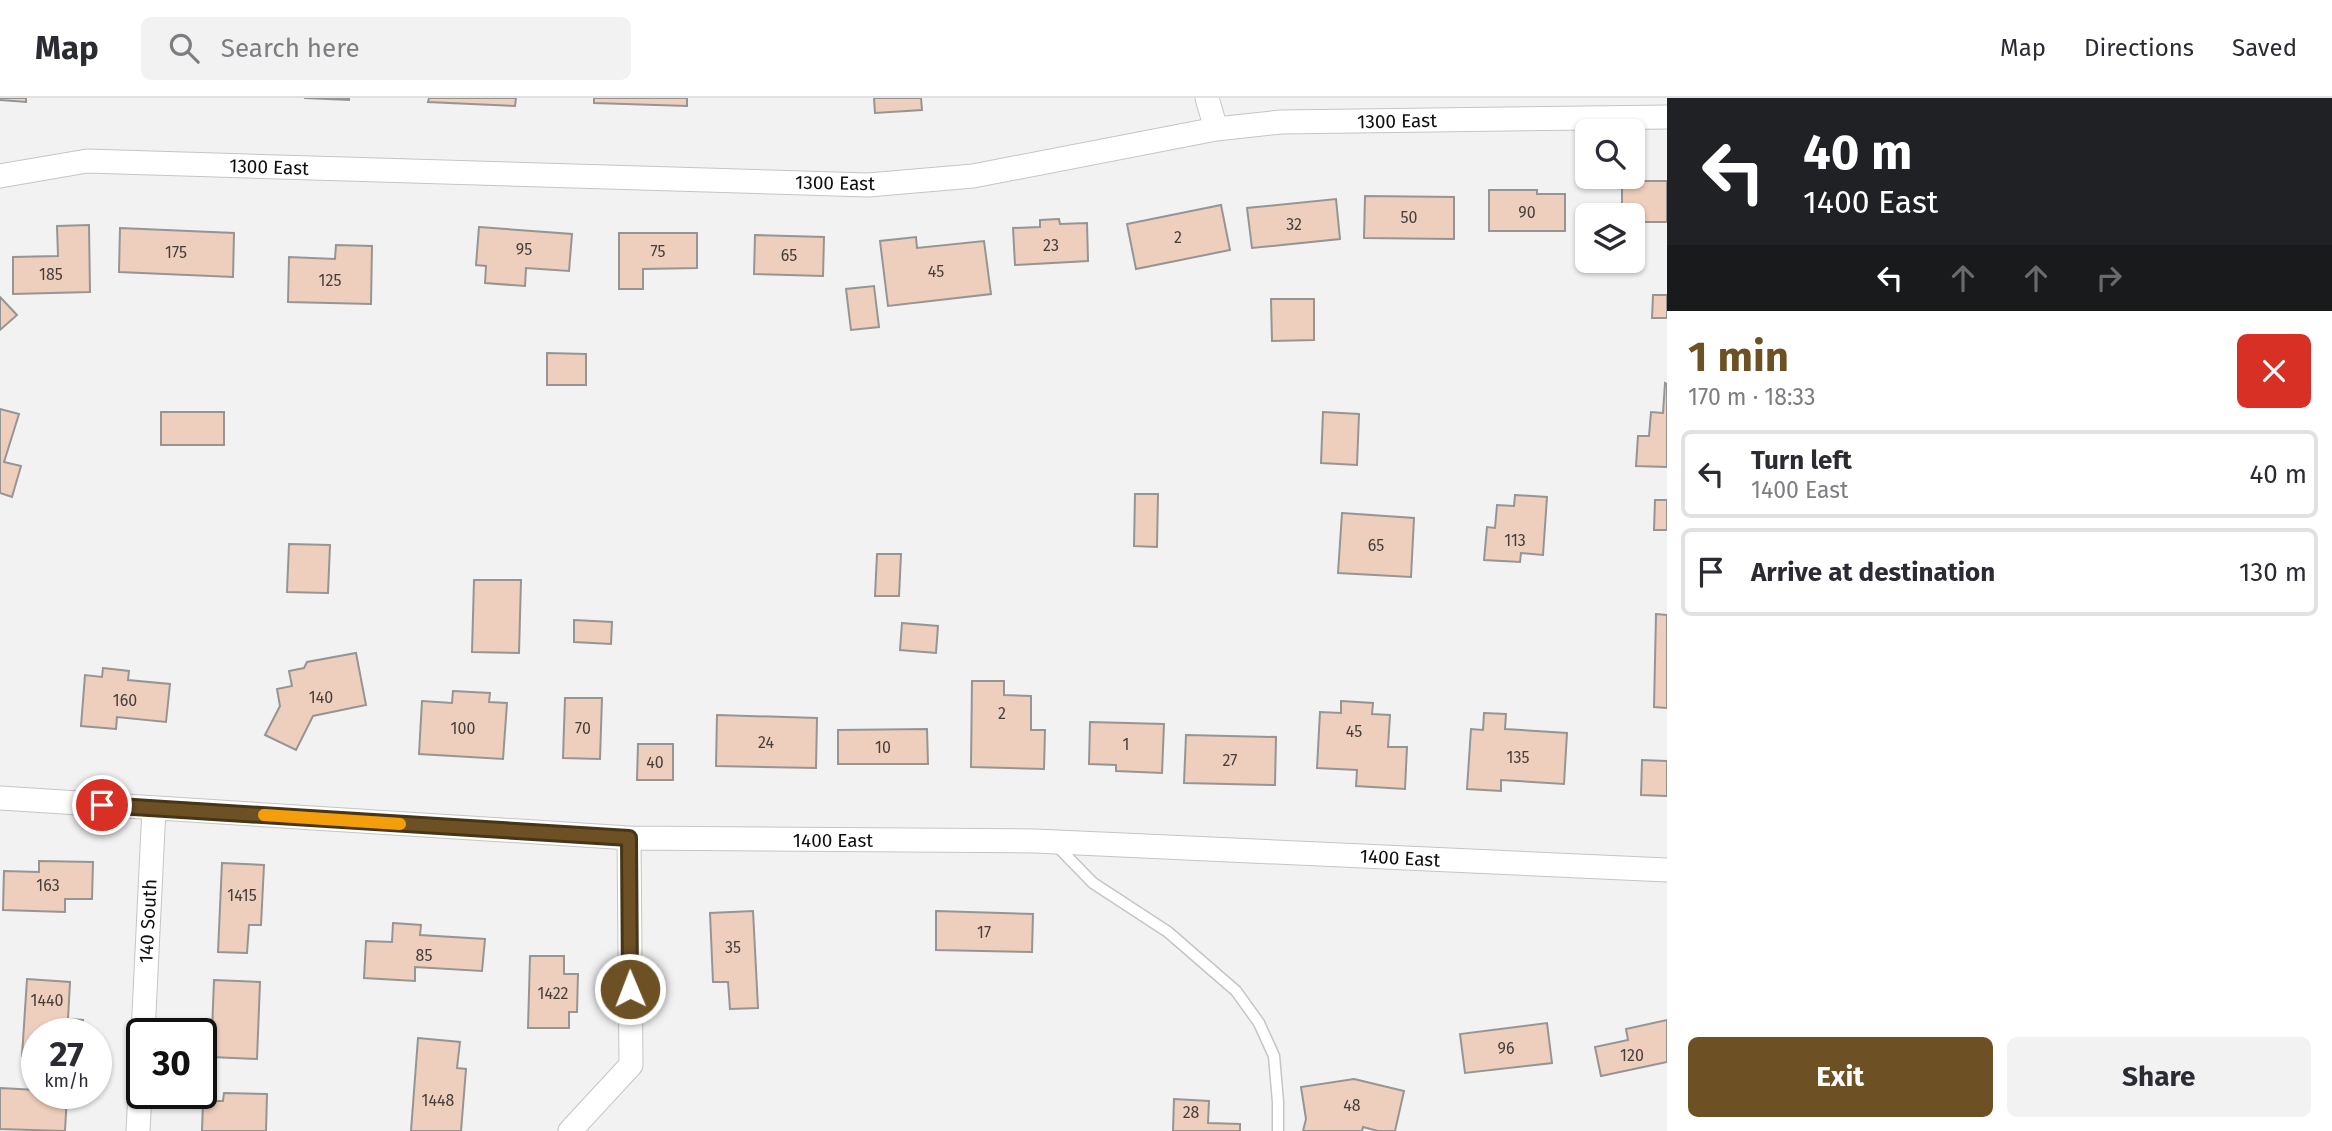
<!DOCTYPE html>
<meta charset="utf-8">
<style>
:root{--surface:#fff;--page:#f2f2f3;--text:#2b2b33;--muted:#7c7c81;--line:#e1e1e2;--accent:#6d5124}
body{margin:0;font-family:"Fira Sans",sans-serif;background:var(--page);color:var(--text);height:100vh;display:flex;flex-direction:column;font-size:26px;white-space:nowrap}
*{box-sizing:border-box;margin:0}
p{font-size:23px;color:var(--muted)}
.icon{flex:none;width:38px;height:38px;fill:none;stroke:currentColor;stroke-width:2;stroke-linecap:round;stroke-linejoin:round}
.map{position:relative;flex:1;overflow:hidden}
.details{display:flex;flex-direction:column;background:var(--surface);width:665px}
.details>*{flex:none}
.guide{background:#202124;color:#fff;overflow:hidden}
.buttons{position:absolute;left:1575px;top:21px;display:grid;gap:14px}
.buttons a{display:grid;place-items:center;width:70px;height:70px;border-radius:10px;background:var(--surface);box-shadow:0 2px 5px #0004;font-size:35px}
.speed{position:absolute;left:21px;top:920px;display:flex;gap:14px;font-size:35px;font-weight:700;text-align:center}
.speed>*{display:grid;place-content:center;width:91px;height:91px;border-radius:50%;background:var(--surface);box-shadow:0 2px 5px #0004;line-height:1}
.speed small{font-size:18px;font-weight:400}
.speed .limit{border:4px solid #111;border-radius:10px;background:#fff;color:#111}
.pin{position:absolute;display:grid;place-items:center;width:60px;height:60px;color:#fff;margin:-30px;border:4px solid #fff;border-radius:50%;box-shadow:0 2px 7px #0007}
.me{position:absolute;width:77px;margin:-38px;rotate:359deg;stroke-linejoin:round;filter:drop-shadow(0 0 5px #0008)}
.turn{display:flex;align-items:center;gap:24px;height:147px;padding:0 21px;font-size:32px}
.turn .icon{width:91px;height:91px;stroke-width:2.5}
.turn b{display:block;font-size:49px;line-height:60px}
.lanes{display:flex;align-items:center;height:66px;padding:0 21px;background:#0003;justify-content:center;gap:35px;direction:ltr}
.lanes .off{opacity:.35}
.round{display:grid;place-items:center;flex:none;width:74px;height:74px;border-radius:10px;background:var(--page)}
.head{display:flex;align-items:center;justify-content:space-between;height:119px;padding:0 21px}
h1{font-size:42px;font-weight:700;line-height:52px;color:var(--accent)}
.button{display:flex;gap:14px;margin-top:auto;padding:14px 21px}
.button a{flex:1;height:80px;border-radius:10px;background:var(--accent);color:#fff;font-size:28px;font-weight:700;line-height:80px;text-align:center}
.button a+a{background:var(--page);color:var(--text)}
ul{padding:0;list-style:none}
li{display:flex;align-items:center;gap:21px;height:88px;margin:0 14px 10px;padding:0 7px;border:4px solid var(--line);border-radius:10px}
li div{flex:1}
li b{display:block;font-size:26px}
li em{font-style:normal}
header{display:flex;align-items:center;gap:42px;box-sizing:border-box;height:98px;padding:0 35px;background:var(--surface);border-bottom:2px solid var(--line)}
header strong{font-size:33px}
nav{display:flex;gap:38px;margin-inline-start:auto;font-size:24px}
.search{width:490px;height:63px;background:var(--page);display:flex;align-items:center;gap:18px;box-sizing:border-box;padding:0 24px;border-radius:10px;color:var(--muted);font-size:26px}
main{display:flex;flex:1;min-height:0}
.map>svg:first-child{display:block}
.building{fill:#eecfbd;stroke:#969594;stroke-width:2}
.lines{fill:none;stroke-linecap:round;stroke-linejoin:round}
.lane-casing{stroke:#c4c5c6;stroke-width:13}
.street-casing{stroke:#c4c5c6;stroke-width:25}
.lane{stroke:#fff;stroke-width:10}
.street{stroke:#fff;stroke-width:23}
.route-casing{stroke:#473517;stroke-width:18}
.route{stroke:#6d5124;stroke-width:12}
.slow{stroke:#f59e0b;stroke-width:12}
.labels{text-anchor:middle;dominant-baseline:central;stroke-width:5;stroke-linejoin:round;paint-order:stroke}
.number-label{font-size:16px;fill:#463e3a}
.street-label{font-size:19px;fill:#0e0e0f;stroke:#fff}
</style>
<header>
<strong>Map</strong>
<div class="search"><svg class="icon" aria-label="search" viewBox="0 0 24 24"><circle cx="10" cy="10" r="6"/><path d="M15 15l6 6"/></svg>Search here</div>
<nav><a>Map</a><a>Directions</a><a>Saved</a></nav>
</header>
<main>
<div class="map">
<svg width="1667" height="1033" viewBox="0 0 1667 1033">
<rect width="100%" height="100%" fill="#f2f2f3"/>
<path class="building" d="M 0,0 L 26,0 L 26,4 L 0,2 Z
M 304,0 L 349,0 L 349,2 Z
M 429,0 L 516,0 L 515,8 L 428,4 Z
M 594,0 L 687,0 L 687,8 L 594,5 Z
M 874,0 L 921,0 L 922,12 L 875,15 Z
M 1622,83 L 1667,83 L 1667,124 L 1633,124 L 1633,117 L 1622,117 Z
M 1489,92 L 1537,92 L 1537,96 L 1565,96 L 1565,133 L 1489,133 Z
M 1365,98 L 1454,99 L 1454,141 L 1364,140 Z
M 1336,101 L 1340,141 L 1252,150 L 1247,110 Z
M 1221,107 L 1230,152 L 1136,171 L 1127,126 Z
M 1059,121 L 1060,126 L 1087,125 L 1088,163 L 1015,167 L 1013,130 L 1040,129 L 1040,122 Z
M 89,127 L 90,194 L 13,196 L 13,159 L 58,158 L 57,128 Z
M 479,129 L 572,136 L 569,173 L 526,170 L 525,188 L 485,185 L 486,168 L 476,167 Z
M 120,130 L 234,135 L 233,179 L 119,174 Z
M 619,135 L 697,135 L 697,170 L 643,171 L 643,191 L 619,191 Z
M 755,137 L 824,139 L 823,178 L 754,176 Z
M 916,139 L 917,150 L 984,143 L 991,196 L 888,208 L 880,143 Z
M 336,147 L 372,148 L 371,206 L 288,204 L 289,159 L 335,161 Z
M 874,188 L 879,229 L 851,232 L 846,191 Z
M 1653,197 L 1667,197 L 1667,220 L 1652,220 Z
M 0,199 L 17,217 L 0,232 Z
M 1271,201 L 1314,201 L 1314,242 L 1272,243 Z
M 547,255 L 586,256 L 586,287 L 547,287 Z
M 1665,285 L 1667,286 L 1667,369 L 1636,368 L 1638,338 L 1649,338 L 1651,314 L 1663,315 Z
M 0,311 L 19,316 L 4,364 L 21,368 L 12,399 L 0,395 Z
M 161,314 L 224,314 L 224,347 L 161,347 Z
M 1323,314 L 1359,316 L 1357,367 L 1321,365 Z
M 1135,396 L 1158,396 L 1157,449 L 1134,448 Z
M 1515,397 L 1547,399 L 1543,457 L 1521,455 L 1520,464 L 1484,462 L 1487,429 L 1495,430 L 1497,407 L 1514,408 Z
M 1655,402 L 1667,402 L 1667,432 L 1654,432 Z
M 1342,415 L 1414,420 L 1411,479 L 1338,475 Z
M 289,446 L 330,447 L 328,495 L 287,494 Z
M 877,456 L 901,456 L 899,498 L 875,498 Z
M 474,482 L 521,482 L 519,555 L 472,554 Z
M 1656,516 L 1667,517 L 1667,610 L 1654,609 Z
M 574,522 L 612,524 L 611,546 L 574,544 Z
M 902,525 L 938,528 L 936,555 L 900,552 Z
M 356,555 L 366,607 L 313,618 L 296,652 L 265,637 L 280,608 L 277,591 L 292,588 L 289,573 L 304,570 L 307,564 Z
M 103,570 L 129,573 L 128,582 L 170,586 L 166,624 L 117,619 L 116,631 L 81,628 L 85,577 L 102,579 Z
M 972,583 L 1004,583 L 1004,597 L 1031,598 L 1031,632 L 1045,632 L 1044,671 L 971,669 Z
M 453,593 L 490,595 L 489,604 L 507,605 L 503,661 L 419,656 L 422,603 L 452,605 Z
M 565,600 L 602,600 L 600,661 L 563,660 Z
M 1341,603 L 1373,605 L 1372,616 L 1390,617 L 1388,649 L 1407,649 L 1405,691 L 1356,688 L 1357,672 L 1317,670 L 1320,614 L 1341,615 Z
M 1484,615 L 1506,616 L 1505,631 L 1567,635 L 1564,686 L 1501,682 L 1501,693 L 1467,691 L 1471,631 L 1483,632 Z
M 717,617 L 817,620 L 816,670 L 716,668 Z
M 1090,624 L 1164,626 L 1162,675 L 1116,673 L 1116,667 L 1089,666 Z
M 927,631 L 928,666 L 838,666 L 838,632 Z
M 1186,637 L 1276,639 L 1275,687 L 1184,685 Z
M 638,646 L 673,646 L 673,682 L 637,682 Z
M 1642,662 L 1667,663 L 1667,698 L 1641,697 Z
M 39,763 L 93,764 L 92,801 L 65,801 L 65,814 L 3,812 L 4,773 L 39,774 Z
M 222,765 L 264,767 L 261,827 L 249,827 L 247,855 L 218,854 Z
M 753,813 L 758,910 L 730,911 L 728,884 L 713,884 L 710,815 Z
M 936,813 L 1033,816 L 1032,854 L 936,852 Z
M 393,825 L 421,827 L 420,837 L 485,841 L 482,873 L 415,869 L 415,883 L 364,880 L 366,843 L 392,844 Z
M 530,858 L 564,858 L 564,876 L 578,876 L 577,914 L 569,914 L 569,930 L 528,930 Z
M 27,881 L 70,884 L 68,921 L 83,922 L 82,936 L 37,936 L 37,959 L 22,958 Z
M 214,882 L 260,884 L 257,961 L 211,959 Z
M 1667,922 L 1667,964 L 1601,978 L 1595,949 L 1628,942 L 1626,931 Z
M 1547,925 L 1552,965 L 1465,975 L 1460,936 Z
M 418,940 L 460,944 L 457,970 L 466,971 L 461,1033 L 411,1033 Z
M 1354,981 L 1404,993 L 1395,1033 L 1378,1033 L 1363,1029 L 1362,1033 L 1303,1033 L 1306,1021 L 1301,989 Z
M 0,990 L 37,992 L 37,996 L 67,996 L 65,1033 L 0,1031 Z
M 224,995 L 267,996 L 266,1033 L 202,1033 L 203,1003 L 223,1003 Z
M 1174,1001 L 1209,1003 L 1208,1025 L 1240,1026 L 1240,1033 L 1173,1033 Z"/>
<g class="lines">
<defs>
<path id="lane" d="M 1055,746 L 1093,785 L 1168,834 L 1236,893 L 1259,925 L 1274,958 L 1278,1004 L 1278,1033"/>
<path id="street" d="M 1207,0 L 1216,31
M 0,78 L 87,63 L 868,87 L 973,78 L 1216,31 L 1281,24 L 1667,19
M 0,700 L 629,740 L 1035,743 L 1667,772
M 143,936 L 154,710
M 138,1033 L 142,958
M 570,1033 L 631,967 L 629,740"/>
</defs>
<use href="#lane" class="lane-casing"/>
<use href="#street" class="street-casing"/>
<use href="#lane" class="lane"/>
<use href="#street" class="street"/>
</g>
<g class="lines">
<defs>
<path id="route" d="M 102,707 L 629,740 L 630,891"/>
</defs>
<use href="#route" class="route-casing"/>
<use href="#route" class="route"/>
<path class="slow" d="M 264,717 L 400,726"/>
</g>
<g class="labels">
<g class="number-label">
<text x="1527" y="114">90</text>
<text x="1409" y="119">50</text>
<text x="1294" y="126">32</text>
<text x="1178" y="139">2</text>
<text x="1051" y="147">23</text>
<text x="524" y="151">95</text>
<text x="658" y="153">75</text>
<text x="176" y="154">175</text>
<text x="789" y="157">65</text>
<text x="936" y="173">45</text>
<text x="51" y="176">185</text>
<text x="330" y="182">125</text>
<text x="1515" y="442">113</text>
<text x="1376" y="447">65</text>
<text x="321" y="599">140</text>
<text x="125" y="602">160</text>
<text x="1002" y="615">2</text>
<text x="463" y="630">100</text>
<text x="583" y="630">70</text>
<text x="1354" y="633">45</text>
<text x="766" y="644">24</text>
<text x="1126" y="646">1</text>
<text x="883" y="649">10</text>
<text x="1518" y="659">135</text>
<text x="1230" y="662">27</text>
<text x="655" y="664">40</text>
<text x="48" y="787">163</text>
<text x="242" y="797">1415</text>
<text x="984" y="834">17</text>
<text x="733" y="849">35</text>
<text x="424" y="857">85</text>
<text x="553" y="895">1422</text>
<text x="47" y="902">1440</text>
<text x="1506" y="950">96</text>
<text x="1632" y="957">120</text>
<text x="438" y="1002">1448</text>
<text x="1352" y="1007">48</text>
<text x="1191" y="1014">28</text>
</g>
<g class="street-label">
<text transform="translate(1397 23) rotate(-1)">1300 East</text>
<text transform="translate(269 69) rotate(2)">1300 East</text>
<text transform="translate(835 85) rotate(1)">1300 East</text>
<text x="833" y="742">1400 East</text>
<text transform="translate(1400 760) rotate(3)">1400 East</text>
<text transform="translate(148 823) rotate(-87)">140 South</text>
</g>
</g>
</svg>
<div class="buttons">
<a><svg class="icon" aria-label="search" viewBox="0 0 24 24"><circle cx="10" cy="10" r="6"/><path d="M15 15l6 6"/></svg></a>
<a><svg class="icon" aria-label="layers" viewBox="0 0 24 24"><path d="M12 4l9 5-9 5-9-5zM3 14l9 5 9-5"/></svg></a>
</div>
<div class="speed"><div>27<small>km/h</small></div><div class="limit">30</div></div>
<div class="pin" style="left:102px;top:707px;background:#d93025"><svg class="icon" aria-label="arrive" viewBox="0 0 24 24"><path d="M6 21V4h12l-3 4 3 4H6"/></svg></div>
<svg class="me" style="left:630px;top:891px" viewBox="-20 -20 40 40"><circle r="17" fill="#6d5124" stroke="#fff" stroke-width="3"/><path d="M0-11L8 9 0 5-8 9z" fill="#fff"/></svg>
</div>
<section class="details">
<div class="guide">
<div class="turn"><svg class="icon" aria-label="left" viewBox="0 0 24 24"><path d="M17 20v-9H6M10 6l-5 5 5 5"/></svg><div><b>40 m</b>1400 East</div></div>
<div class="lanes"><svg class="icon" aria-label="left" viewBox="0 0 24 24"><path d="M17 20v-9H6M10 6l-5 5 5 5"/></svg><svg class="icon off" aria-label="ahead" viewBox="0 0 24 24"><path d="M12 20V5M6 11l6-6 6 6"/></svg><svg class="icon off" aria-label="ahead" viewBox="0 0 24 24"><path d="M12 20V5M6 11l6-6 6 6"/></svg><svg class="icon off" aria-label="right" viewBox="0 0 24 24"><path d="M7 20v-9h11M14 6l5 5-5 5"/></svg></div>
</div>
<div class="head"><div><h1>1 min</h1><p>170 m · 18:33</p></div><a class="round" style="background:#d93025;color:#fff"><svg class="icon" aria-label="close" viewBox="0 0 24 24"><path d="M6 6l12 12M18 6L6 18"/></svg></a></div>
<ul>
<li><svg class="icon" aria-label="left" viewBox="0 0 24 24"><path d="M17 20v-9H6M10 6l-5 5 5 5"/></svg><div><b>Turn left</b><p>1400 East</p></div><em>40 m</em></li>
<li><svg class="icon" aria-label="arrive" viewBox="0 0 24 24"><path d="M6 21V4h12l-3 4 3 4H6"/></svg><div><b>Arrive at destination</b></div><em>130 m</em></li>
</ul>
<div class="button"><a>Exit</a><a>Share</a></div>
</section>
</main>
